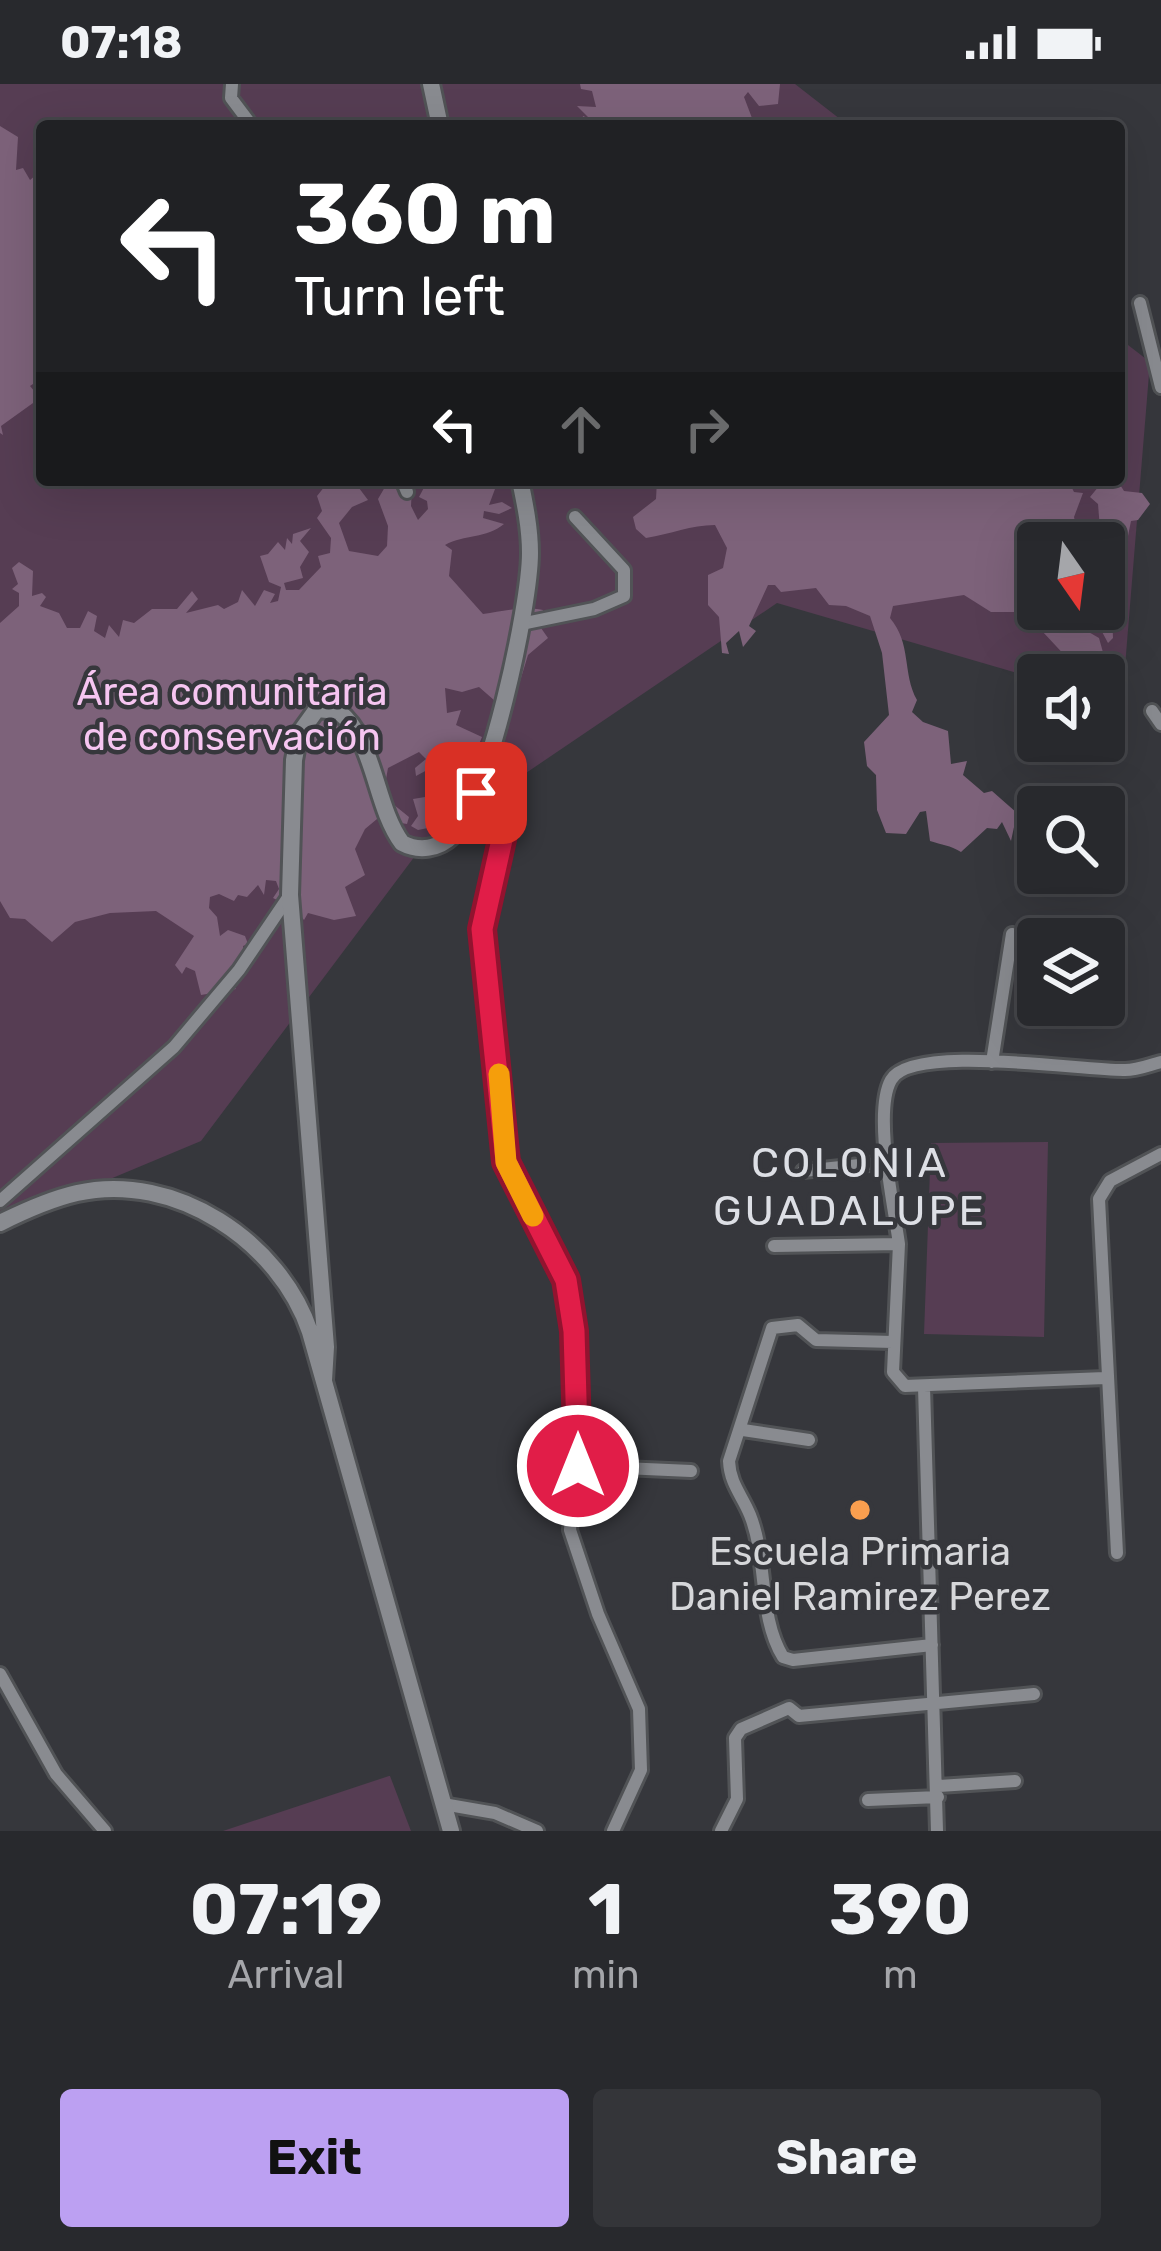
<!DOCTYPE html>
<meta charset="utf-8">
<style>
:root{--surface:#28292d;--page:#343539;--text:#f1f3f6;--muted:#a5a6aa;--line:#444549;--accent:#bca0f2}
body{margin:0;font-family:Rubik,sans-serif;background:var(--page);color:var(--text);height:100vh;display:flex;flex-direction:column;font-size:45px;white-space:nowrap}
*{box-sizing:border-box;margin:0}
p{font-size:39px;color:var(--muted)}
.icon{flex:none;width:66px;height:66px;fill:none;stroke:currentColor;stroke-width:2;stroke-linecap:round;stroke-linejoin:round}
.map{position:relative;height:1747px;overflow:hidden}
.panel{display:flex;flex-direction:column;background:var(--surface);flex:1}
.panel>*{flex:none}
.top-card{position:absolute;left:36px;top:36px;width:1089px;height:366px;border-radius:12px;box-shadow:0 12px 48px #0002,0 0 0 3px var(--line);background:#202124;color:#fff;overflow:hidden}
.needle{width:78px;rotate:166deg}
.fabs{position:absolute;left:1017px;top:438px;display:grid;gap:24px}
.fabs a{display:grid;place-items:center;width:108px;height:108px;border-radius:12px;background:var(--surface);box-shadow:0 12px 48px #0002,0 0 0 3px var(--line);font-size:60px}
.pin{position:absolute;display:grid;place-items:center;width:102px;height:102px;color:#fff;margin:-51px;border-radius:24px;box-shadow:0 6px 18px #0006}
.me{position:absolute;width:132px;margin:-66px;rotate:0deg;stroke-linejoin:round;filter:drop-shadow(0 0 9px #0008)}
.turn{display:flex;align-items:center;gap:42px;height:252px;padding:0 60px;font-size:54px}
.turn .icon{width:156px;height:156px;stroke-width:2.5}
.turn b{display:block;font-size:84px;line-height:102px}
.lanes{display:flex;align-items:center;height:114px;padding:0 60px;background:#0003;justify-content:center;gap:60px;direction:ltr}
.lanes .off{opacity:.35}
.eta{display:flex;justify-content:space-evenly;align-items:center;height:204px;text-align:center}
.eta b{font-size:72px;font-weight:700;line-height:84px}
.cta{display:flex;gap:24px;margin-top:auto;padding:24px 60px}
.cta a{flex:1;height:138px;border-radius:12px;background:var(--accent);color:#111;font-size:48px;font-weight:700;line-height:138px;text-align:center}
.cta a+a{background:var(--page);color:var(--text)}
.status{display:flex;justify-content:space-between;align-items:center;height:84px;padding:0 60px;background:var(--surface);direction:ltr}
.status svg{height:33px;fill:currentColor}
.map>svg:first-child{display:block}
.green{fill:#563d53;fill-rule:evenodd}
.forest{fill:#7d627a}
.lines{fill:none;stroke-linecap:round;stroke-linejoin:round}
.street-casing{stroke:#515356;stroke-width:18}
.secondary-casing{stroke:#515356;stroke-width:22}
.street{stroke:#898b90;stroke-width:12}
.secondary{stroke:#898b90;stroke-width:16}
.route-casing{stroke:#92132f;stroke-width:30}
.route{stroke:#e11d48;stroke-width:21}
.slow{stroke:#f59e0b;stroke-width:21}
.poi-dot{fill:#fa9f4f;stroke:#36373c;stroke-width:4.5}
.labels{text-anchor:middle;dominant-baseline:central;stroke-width:9;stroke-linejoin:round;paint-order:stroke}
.park-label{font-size:39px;fill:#f6c5f1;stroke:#36373c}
.poi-label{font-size:39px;fill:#d6d7da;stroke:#36373c}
.neighbourhood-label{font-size:42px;letter-spacing:3px;fill:#dddfe5;stroke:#36373c}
</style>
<div class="status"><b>07:18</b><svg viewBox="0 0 49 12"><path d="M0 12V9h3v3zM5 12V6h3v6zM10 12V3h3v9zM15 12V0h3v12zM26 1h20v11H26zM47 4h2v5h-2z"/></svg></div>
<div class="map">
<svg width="1161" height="1747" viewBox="0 0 1161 1747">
<rect width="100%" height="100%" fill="#36373c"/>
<path class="green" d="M 0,0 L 795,0 L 849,42 L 42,42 L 42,396 L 1119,396 L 1119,254 L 1150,278 L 1122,619 L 1104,614 L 1104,591 L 1038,591 L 1038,595 L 777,519 L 427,756 L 201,1057 L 0,1141 ZM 1038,459 L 1104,459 L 1104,525 L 1038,525 Z
M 1048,1058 L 1044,1253 L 924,1250 L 931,1059 Z
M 390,1692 L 411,1747 L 223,1747 L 389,1692 Z"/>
<path class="forest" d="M 580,0 L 780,0 L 778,20 L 759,22 L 748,8 L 744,13 L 755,42 L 573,42 L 581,41 L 583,32 L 590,35 L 577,22 L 596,23 L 592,7 L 581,5 Z
M 0,42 L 18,53 L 16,86 L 23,84 L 30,96 L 42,86 L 42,294 L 30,302 L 40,314 L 1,342 L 3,351 L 0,349 Z
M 428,396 L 489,396 L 495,405 L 489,421 L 502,418 L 512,424 L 499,430 L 484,427 L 483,434 L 504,440 C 486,455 465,450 445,461 L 452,466 L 449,492 L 483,530 C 504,527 522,522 543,526 L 541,544 L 548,554 L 528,571 L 510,630 L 479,603 L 462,608 L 445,604 L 447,629 L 461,626 L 456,641 L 482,653 L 462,700 L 460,717 L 441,735 L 428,730 L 438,742 L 418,746 L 411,742 L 418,732 L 413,715 L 425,713 L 432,689 L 443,695 L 442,678 L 416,692 L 415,684 L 426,675 L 419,668 L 388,684 L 383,712 L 409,733 L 407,740 L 377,735 L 365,745 L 355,765 L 365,791 L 345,803 L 356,832 L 334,836 L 308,829 L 304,836 L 295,825 L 273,814 L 279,805 L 276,797 L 266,796 L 264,811 L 258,801 L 247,813 L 238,811 L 234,817 L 219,810 L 210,813 L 209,824 L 217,833 L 220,852 L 228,846 L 245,852 L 248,860 L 243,862 L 245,876 L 228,896 L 236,905 L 201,911 L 195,887 L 186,883 L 182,890 L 175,881 L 194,852 L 156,827 L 110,829 L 75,838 L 52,858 L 25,835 L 10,834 L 0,817 L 0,539 L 19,522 L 19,509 L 12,505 L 18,500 L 12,484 L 19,478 L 33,487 L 32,512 L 42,509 L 46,513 L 40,522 L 59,529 L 67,544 L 80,544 L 88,527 L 97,532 L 94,547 L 105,554 L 109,541 L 119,553 L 123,536 L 134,539 L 152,525 L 177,525 L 192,507 L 198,515 L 186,529 L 218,521 L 224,525 L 238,518 L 242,506 L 255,522 L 264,506 L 275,510 L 270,519 L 278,517 L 281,503 L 269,498 L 260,472 L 268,470 L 278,458 L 285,466 L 287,454 L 292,460 L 293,450 L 311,444 L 300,457 L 309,468 L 300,483 L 303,494 L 284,499 L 286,506 L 299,506 L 321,483 L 318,472 L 330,469 L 331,454 L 317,434 L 322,427 L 317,412 L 329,397 L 359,404 L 368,416 L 352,423 L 339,439 L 349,467 L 378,472 L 387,462 L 388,442 L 378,415 L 385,403 L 399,398 L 412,403 L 411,422 L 418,436 L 428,425 L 427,417 L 419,413 Z
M 657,396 L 1008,396 L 1009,404 L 1017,405 L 1017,396 L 1069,398 L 1074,408 L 1083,409 L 1074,433 L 1078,450 L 1084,453 L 1100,445 L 1098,420 L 1090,413 L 1104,396 L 1117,396 L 1124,407 L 1142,409 L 1150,420 L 1138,436 L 1131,437 L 1126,462 L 1112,473 L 1104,469 L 1104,459 L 1038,459 L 1038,525 L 1104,524 L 1112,529 L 1113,554 L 1108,559 L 1100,544 L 1091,542 L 1090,529 L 1074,531 L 1073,539 L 1099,554 L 1104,572 L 1097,591 L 1070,577 L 1042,547 L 1034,549 L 1019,528 L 991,528 L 964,511 L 893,522 L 890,534 C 912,560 902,589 917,616 L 912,628 L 923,638 L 948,647 L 951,680 L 967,677 L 963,691 L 984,709 L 992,707 L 1017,729 L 1011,757 L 1002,738 L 997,745 L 987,744 L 961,768 C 950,761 942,761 930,757 L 926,727 L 920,728 L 906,750 L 886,749 L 877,726 L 876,691 L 867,682 L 864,658 L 889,631 L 882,569 L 870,532 L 846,522 L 829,521 L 816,504 L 781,508 L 775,501 L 768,501 L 749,542 L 756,547 L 743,563 L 739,547 L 726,559 L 729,570 L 722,569 L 719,533 L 708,521 L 708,491 L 723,484 L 727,464 L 715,441 C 691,441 671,450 646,454 L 636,445 L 633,433 L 656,415 Z"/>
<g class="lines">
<defs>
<path id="street" d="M 232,0 L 231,14 L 252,42
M 1140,219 L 1161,303
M 402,396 L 407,408
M 521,540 L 594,525 L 624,512 L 624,486 L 575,433
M 1152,627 L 1161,640
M 483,691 L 496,693 L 510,720 L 482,845 L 495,936 L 506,1078 L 565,1197 L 574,1247 L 579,1349 L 570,1446 L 598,1530 L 639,1625 L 641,1686 L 613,1747
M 992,978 L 1012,850
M 803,1087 L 888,1078
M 0,1117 L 174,963 L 239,886 L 289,812
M 899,1160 C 894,1123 873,1028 891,996 C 912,959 1083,987 1125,986 C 1138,986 1149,981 1161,978
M 774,1162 L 899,1160 L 893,1288 L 905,1302 L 1105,1294
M 893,1258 L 816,1256 L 798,1241 L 772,1244 L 729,1377 C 730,1400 742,1411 750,1431 C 768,1476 758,1532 783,1573 L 793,1576 L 932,1561
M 924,1303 L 937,1747
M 743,1346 L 809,1356
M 578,1382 L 691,1387
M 1117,1469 L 1099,1115 L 1110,1097 L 1161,1070
M 0,1590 L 56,1690 L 105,1747
M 939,1702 L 1015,1697
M 868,1716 L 938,1713
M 443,1720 L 495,1729 L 537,1747
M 721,1747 L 737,1715 L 735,1654 L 741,1645 L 789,1624 L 799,1632 L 1034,1610"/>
<path id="secondary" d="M 431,0 L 440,42
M 0,1139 C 24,1127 51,1115 77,1109 C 175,1087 280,1158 310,1248 L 451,1747
M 324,1296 L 326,1263 L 290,811 L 294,676 L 299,650 L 317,625 L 338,627 C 376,657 374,721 402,759 C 419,768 439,765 453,751 C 488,715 530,522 530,469 C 530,444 525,420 520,396"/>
</defs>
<use href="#street" class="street-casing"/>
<use href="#secondary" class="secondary-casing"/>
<use href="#street" class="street"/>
<use href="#secondary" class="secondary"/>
</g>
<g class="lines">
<defs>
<path id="route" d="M 476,709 L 483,691 L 496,693 L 510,720 L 482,845 L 506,1078 L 566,1196 L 574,1247 L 578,1382"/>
</defs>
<use href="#route" class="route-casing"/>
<use href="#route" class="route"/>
<path class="slow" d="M 499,990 L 506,1078 L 533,1132"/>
</g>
<circle class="poi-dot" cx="860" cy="1426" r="12"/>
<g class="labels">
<g class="park-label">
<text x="232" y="608">Área comunitaria<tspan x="232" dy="45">de conservación</tspan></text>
</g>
<g class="poi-label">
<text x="860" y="1468">Escuela Primaria<tspan x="860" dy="45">Daniel Ramirez Perez</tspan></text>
</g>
<g class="neighbourhood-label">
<text x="850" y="1079">COLONIA<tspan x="850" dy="48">GUADALUPE</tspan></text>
</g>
</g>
</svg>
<div class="fabs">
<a><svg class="needle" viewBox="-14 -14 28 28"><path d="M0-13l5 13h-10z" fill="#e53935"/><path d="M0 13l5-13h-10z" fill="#a5a6aa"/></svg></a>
<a><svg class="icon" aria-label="sound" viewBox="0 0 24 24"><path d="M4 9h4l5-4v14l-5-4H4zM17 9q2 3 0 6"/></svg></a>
<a><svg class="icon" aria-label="search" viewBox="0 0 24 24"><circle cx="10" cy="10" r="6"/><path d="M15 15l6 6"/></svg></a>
<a><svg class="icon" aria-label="layers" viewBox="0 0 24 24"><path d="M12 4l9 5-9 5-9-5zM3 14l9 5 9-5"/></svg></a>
</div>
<div class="pin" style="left:476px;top:709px;background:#d93025"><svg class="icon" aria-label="arrive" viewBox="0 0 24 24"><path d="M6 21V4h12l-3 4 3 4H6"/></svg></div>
<svg class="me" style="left:578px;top:1382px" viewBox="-20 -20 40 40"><circle r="17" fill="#e11d48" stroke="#fff" stroke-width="3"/><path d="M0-11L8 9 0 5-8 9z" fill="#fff"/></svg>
<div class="top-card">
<div class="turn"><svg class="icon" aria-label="left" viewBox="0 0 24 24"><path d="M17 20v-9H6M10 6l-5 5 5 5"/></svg><div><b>360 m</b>Turn left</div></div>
<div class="lanes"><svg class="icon" aria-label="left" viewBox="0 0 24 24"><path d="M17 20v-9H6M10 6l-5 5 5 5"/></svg><svg class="icon off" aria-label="ahead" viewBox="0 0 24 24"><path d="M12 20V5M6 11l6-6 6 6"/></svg><svg class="icon off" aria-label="right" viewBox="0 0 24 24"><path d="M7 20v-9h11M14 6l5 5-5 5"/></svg></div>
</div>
</div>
<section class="panel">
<div class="eta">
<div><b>07:19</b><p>Arrival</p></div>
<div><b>1</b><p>min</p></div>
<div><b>390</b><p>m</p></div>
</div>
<div class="cta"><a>Exit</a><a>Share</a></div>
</section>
